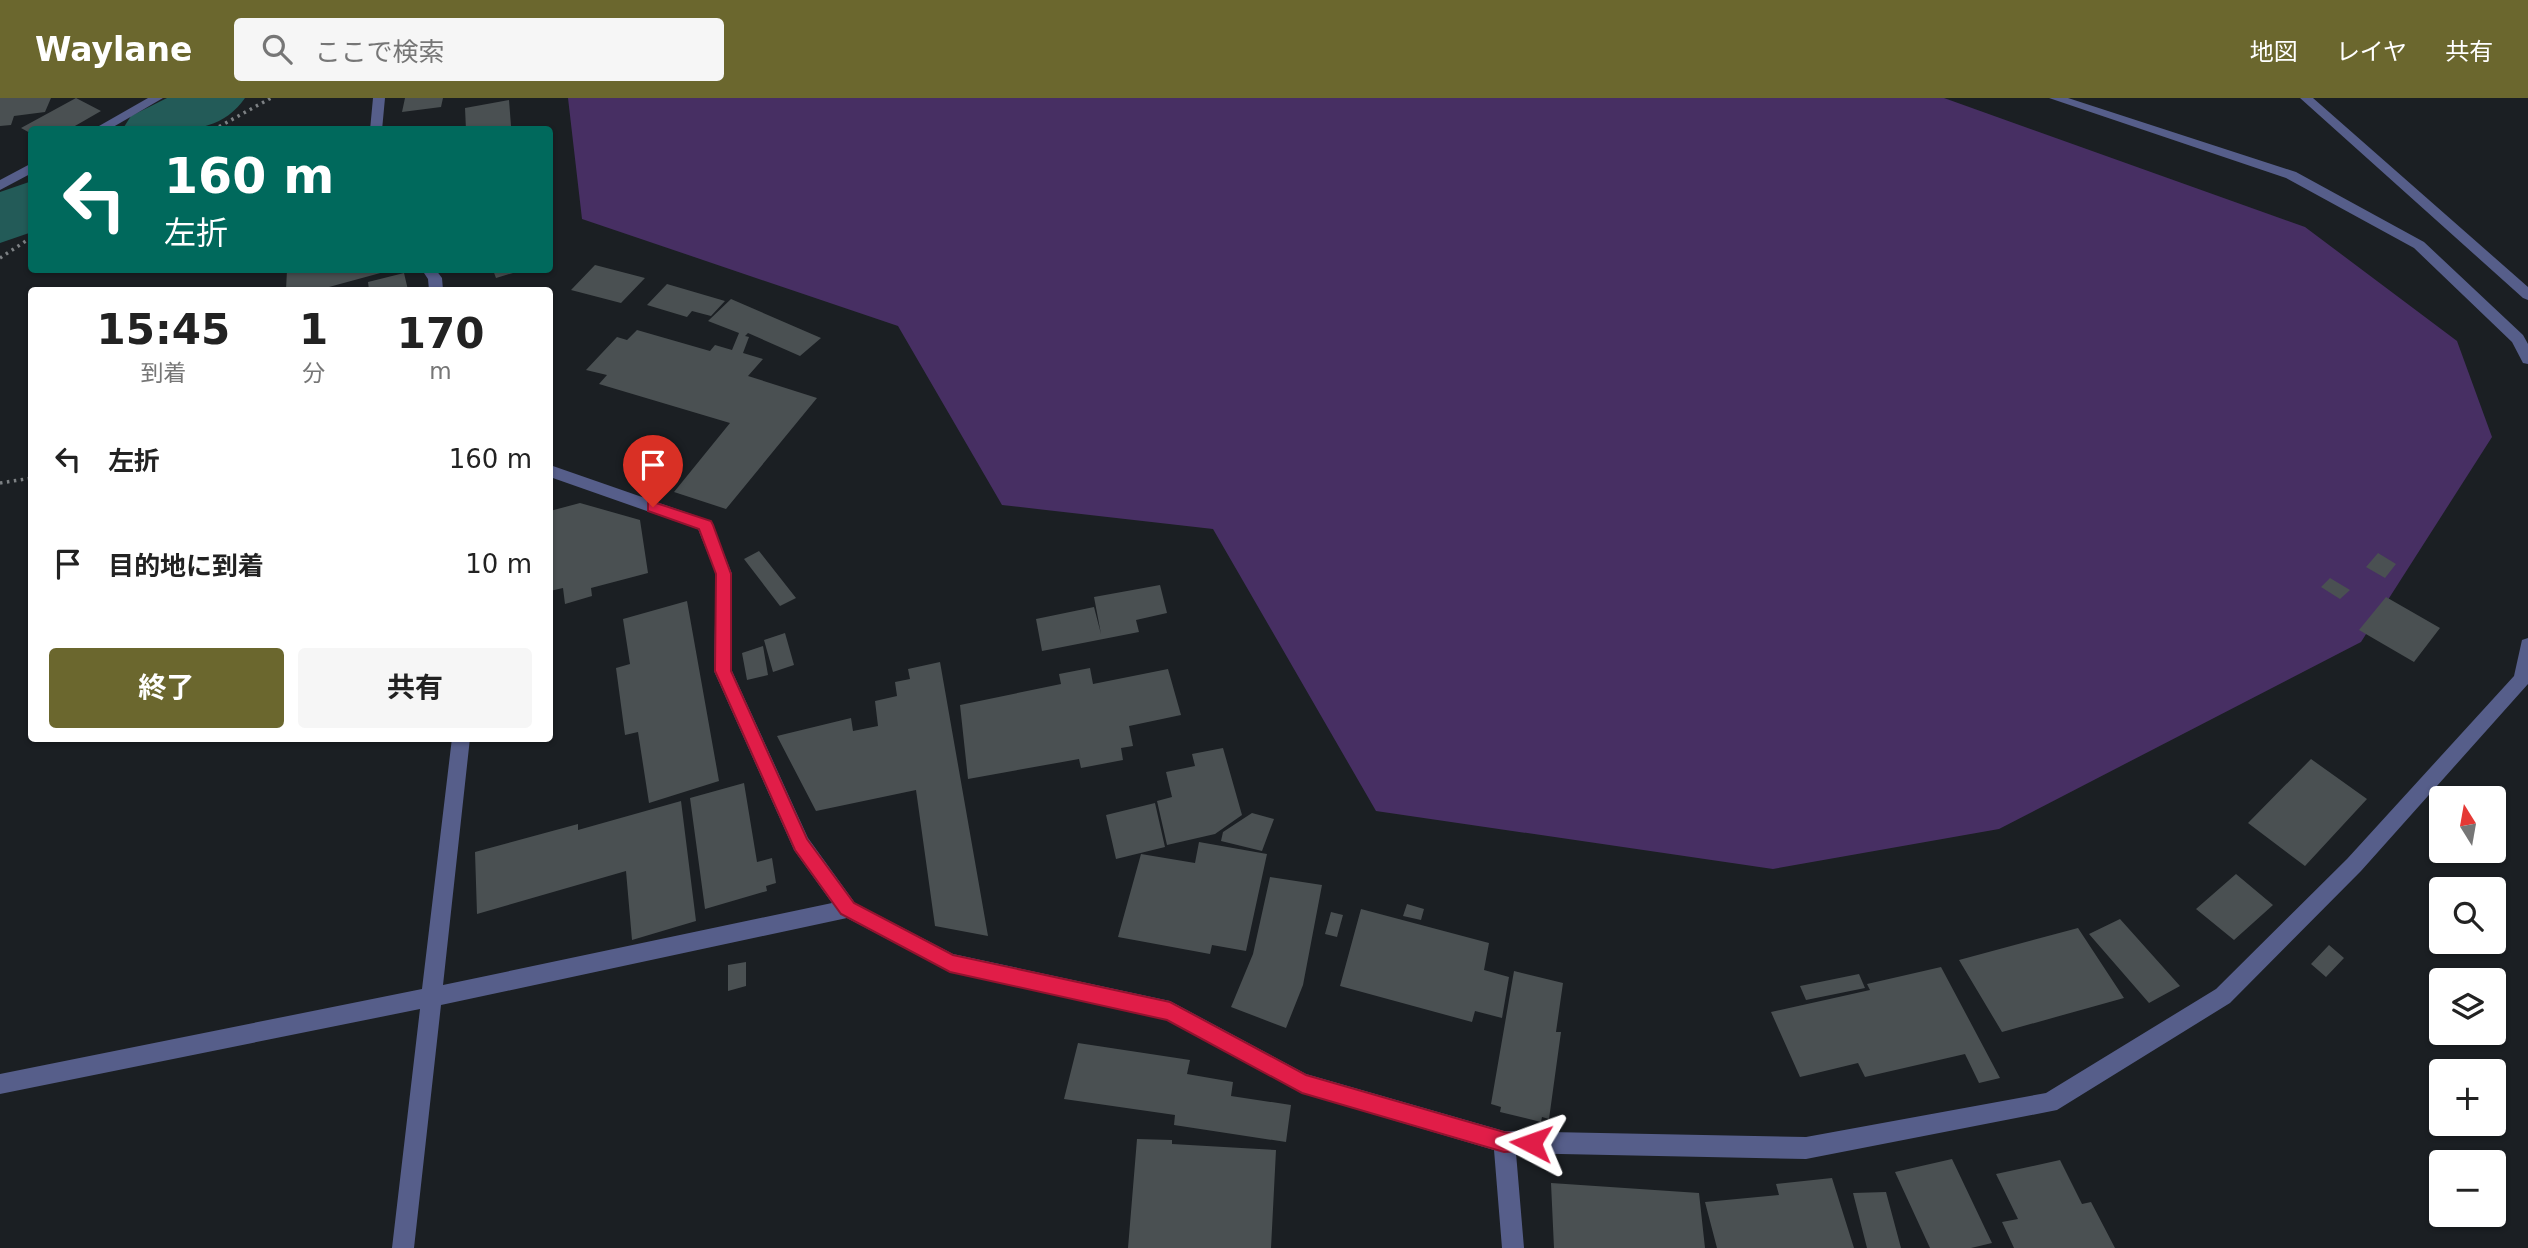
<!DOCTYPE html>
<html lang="ja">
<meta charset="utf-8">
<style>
:root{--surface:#fff;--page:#f6f6f6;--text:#222;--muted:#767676;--accent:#6b672e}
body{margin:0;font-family:"DejaVu Sans","Noto Sans JP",sans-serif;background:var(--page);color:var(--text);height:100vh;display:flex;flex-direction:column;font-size:26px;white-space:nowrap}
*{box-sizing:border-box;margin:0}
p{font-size:23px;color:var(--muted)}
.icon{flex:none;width:38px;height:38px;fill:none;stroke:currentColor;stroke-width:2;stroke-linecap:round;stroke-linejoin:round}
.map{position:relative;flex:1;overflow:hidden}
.details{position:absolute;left:28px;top:189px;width:525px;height:455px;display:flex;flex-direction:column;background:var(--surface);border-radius:7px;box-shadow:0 2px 5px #0004}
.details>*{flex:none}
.hud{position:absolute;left:28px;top:28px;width:525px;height:147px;border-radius:7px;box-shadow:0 2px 5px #0004;background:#00695c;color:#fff;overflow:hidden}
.needle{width:46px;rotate:349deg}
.buttons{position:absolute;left:2429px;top:688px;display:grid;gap:14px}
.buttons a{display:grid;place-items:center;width:77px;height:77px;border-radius:7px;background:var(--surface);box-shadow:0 2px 5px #0004;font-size:35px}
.pin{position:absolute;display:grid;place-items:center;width:60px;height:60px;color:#fff;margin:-72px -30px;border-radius:50% 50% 50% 0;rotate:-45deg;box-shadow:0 0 7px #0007}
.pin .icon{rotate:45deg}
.me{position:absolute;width:77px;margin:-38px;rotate:274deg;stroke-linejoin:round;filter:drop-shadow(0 0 5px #0008)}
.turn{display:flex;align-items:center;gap:24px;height:147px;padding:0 21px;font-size:32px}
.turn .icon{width:91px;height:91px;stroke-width:2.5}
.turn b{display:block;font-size:49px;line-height:60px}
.eta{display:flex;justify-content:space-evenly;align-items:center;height:119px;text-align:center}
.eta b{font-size:42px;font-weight:700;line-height:49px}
.action{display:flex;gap:14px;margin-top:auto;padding:14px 21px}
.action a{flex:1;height:80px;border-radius:7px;background:var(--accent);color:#fff;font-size:28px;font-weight:700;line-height:80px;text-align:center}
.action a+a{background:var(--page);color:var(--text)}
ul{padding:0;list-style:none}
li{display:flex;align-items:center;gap:21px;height:105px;padding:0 21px}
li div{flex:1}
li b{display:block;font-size:26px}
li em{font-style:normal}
header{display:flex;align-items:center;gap:42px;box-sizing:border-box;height:98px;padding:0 35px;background:var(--accent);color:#fff}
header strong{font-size:33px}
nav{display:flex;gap:38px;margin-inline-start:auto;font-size:24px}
.search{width:490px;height:63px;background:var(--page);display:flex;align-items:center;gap:18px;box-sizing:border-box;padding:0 24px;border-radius:7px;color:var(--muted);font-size:26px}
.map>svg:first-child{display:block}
.green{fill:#472f63}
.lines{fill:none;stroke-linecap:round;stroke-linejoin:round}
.river{fill:#235b58;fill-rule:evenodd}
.building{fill:#4a5052}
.path{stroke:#7d8184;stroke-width:3.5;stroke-dasharray:2.5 4.5;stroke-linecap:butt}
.minor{fill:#565e8a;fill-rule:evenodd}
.route{fill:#e11d48;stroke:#92132f;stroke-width:2}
</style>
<header>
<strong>Waylane</strong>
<div class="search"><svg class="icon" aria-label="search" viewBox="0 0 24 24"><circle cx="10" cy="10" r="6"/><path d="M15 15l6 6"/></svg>ここで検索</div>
<nav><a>地図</a><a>レイヤ</a><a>共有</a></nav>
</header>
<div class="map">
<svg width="2528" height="1150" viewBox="0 0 2528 1150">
<rect width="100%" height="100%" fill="#1b1f23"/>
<path class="green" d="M 568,0 L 1944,0 L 2305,129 L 2457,243 L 2492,339 L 2361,544 L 1999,731 L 1773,771 L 1376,713 L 1213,431 L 1002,407 L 898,228 L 582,121 Z"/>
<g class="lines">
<path class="river" d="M 167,0 L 245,0 C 217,41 166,32 122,32 L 131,18 Z
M 32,83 L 32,134 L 0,145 L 0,94 Z"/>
</g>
<path class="building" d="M 0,0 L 51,0 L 45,14 L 14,18 L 11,27 L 0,28 Z
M 76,0 L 101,13 L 68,32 L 32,32 L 32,36 L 21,30 Z
M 405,0 L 443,0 L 441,9 L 402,14 Z
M 509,2 L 511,28 L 466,32 L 465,10 Z
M 595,167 L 645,180 L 621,205 L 571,192 Z
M 287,172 L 384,172 L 384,174 L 318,192 L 286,192 Z
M 493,172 L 523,172 L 496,180 Z
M 404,175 L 408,192 L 369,192 L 368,184 Z
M 667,186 L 725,203 L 711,218 L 692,213 L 687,219 L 647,207 Z
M 731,201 L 821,240 L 800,258 L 748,235 L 745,238 L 749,239 L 743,255 L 763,261 L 748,278 L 817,300 L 726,411 L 674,394 L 730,325 L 599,286 L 607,277 L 586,272 L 617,239 L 627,242 L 637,232 L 710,253 L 715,247 L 732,252 L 739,235 L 708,223 Z
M 645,365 L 670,371 L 658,388 L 633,383 Z
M 580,405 L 640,422 L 648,475 L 591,490 L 592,498 L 565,506 L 563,490 L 550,493 L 550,413 Z
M 759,453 L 796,500 L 780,508 L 744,461 Z
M 2378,455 L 2396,466 L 2385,480 L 2366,469 Z
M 2330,480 L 2350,492 L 2340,501 L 2321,489 Z
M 1160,487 L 1167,515 L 1136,522 L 1139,534 L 1042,553 L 1036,521 L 1094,509 L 1101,536 L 1094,499 Z
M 2386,499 L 2440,530 L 2414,564 L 2359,532 Z
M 687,503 L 719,683 L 649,705 L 638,634 L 625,637 L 616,570 L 630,566 L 623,521 Z
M 785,535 L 794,567 L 773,574 L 764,542 Z
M 763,548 L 768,577 L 747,582 L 742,555 Z
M 940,564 L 988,838 L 935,828 L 916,692 L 816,713 L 777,638 L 851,620 L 853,633 L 878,628 L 875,603 L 897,598 L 895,584 L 910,581 L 908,571 Z
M 1090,570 L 1093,586 L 1168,571 L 1181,617 L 1129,628 L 1133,648 L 1121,650 L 1123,662 L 1081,670 L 1079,661 L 968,681 L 960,607 L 1061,586 L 1059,576 Z
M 1223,650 L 1242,717 L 1215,736 L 1167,747 L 1157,703 L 1172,699 L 1166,674 L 1195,668 L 1192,656 Z
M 2311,661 L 2367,701 L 2305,768 L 2248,725 Z
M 744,685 L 757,764 L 772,760 L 776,785 L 766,788 L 767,793 L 705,811 L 690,700 Z
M 681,703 L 696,823 L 632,842 L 626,773 L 477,816 L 475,754 L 578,726 L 578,732 Z
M 1155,705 L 1165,749 L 1116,761 L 1106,717 Z
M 1252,715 L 1274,721 L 1262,753 L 1221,743 L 1223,734 Z
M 1199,744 L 1267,756 L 1246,853 L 1212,847 L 1210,856 L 1118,839 L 1141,756 L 1195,765 Z
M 2236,776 L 2273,807 L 2234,842 L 2196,811 Z
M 1270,779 L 1322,787 L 1303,887 L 1286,930 L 1231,909 L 1253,856 Z
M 1407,806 L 1424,811 L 1421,822 L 1403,818 Z
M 1361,811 L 1489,845 L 1484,872 L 1509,879 L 1502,920 L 1475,913 L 1472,924 L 1340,888 Z
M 1331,814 L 1343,817 L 1337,839 L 1325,836 Z
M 2120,821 L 2180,888 L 2149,905 L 2089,836 Z
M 2078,830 L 2124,900 L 2002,934 L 1959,862 Z
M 2329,847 L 2344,860 L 2326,879 L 2311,866 Z
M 746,864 L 746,888 L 728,893 L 728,867 Z
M 1941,869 L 2000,980 L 1979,985 L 1965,956 L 1865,979 L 1858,965 L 1800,979 L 1771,914 L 1870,892 L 1867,886 Z
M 1514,873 L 1563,885 L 1556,934 L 1561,934 L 1549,1021 L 1542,1019 L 1541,1024 L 1500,1014 L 1501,1009 L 1491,1006 Z
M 1859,876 L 1865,890 L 1806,902 L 1800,888 Z
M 1078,945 L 1190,962 L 1187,976 L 1233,984 L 1231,998 L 1291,1007 L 1286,1044 L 1174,1027 L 1175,1017 L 1064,1001 Z
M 1137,1041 L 1172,1042 L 1172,1046 L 1276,1052 L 1271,1150 L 1128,1150 Z
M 1952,1061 L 1992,1145 L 1971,1150 L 1930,1150 L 1895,1074 Z
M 2060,1062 L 2082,1106 L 2091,1104 L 2115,1150 L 2014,1150 L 2002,1124 L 2018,1121 L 1996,1076 Z
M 1832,1080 L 1854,1150 L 1717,1150 L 1705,1104 L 1779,1097 L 1776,1086 Z
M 1551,1085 L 1699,1095 L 1705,1150 L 1554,1150 Z
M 1886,1094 L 1901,1150 L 1867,1150 L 1853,1095 Z"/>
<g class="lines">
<path class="path" d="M 213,32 L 271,0
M 0,160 L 32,139
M 0,385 L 32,380"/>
<path class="minor" d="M 148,0 L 163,0 L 108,32 L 92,32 Z
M 373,0 L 385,0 L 382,32 L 370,32 Z
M 2049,0 L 2068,0 L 2296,74 L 2424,144 L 2523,237 L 2528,246 L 2528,266 L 2523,265 L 2512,244 L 2414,150 L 2286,80 Z
M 2300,0 L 2313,0 L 2528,189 L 2528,202 L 2523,200 Z
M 32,65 L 32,75 L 0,92 L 0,82 Z
M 422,172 L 436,172 L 442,180 L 443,192 L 429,192 L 428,181 Z
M 550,367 L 711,423 L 732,476 L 732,573 L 808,740 L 855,805 L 953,856 L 1170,903 L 1306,976 L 1504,1033 L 1806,1039 L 2046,995 L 2216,891 L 2347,761 L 2514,578 L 2522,542 L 2528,540 L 2528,586 L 2361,773 L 2230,905 L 2057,1012 L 1806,1061 L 1516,1055 L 1524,1150 L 1502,1150 L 1494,1052 L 1302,995 L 1167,922 L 950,874 L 847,820 L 441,907 L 414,1150 L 392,1150 L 420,911 L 0,996 L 0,976 L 422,891 L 452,640 L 470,640 L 443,887 L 832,805 L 794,752 L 714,573 L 716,476 L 698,431 L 550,379 Z"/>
</g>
<path class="route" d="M 653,404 L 711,423 L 713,427 L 731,476 L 731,573 L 807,741 L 854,805 L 953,857 L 1170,904 L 1306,977 L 1504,1034 L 1538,1038 L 1541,1045 L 1538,1052 L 1504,1054 L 1302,995 L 1167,922 L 950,874 L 841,816 L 795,752 L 715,573 L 716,476 L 699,431 L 648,413 L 648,405 Z"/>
</svg>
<div class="buttons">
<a><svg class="needle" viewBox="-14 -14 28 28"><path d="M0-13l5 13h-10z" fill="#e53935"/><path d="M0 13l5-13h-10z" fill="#767676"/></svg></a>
<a><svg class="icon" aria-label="search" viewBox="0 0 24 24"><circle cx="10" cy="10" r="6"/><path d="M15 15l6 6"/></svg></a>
<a><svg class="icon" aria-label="layers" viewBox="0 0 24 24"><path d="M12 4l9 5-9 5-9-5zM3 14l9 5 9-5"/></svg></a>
<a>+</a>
<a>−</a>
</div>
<div class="pin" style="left:653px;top:409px;background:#d93025"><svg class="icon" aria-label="arrive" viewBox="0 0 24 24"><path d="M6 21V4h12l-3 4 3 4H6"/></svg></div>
<svg class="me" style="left:1531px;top:1045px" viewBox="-20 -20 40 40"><path d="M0-17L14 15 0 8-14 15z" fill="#e11d48" stroke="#fff" stroke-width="4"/></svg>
<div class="hud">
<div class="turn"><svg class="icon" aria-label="left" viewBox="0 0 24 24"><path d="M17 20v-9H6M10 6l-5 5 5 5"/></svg><div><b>160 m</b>左折</div></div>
</div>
<section class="details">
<div class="eta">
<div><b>15:45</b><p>到着</p></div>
<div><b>1</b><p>分</p></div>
<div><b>170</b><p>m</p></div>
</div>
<ul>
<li><svg class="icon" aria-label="left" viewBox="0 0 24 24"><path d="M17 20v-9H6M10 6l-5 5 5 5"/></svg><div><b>左折</b></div><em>160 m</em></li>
<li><svg class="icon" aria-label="arrive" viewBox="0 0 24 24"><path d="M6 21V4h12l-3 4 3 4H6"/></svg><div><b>目的地に到着</b></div><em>10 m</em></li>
</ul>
<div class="action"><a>終了</a><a>共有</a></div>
</section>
</div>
